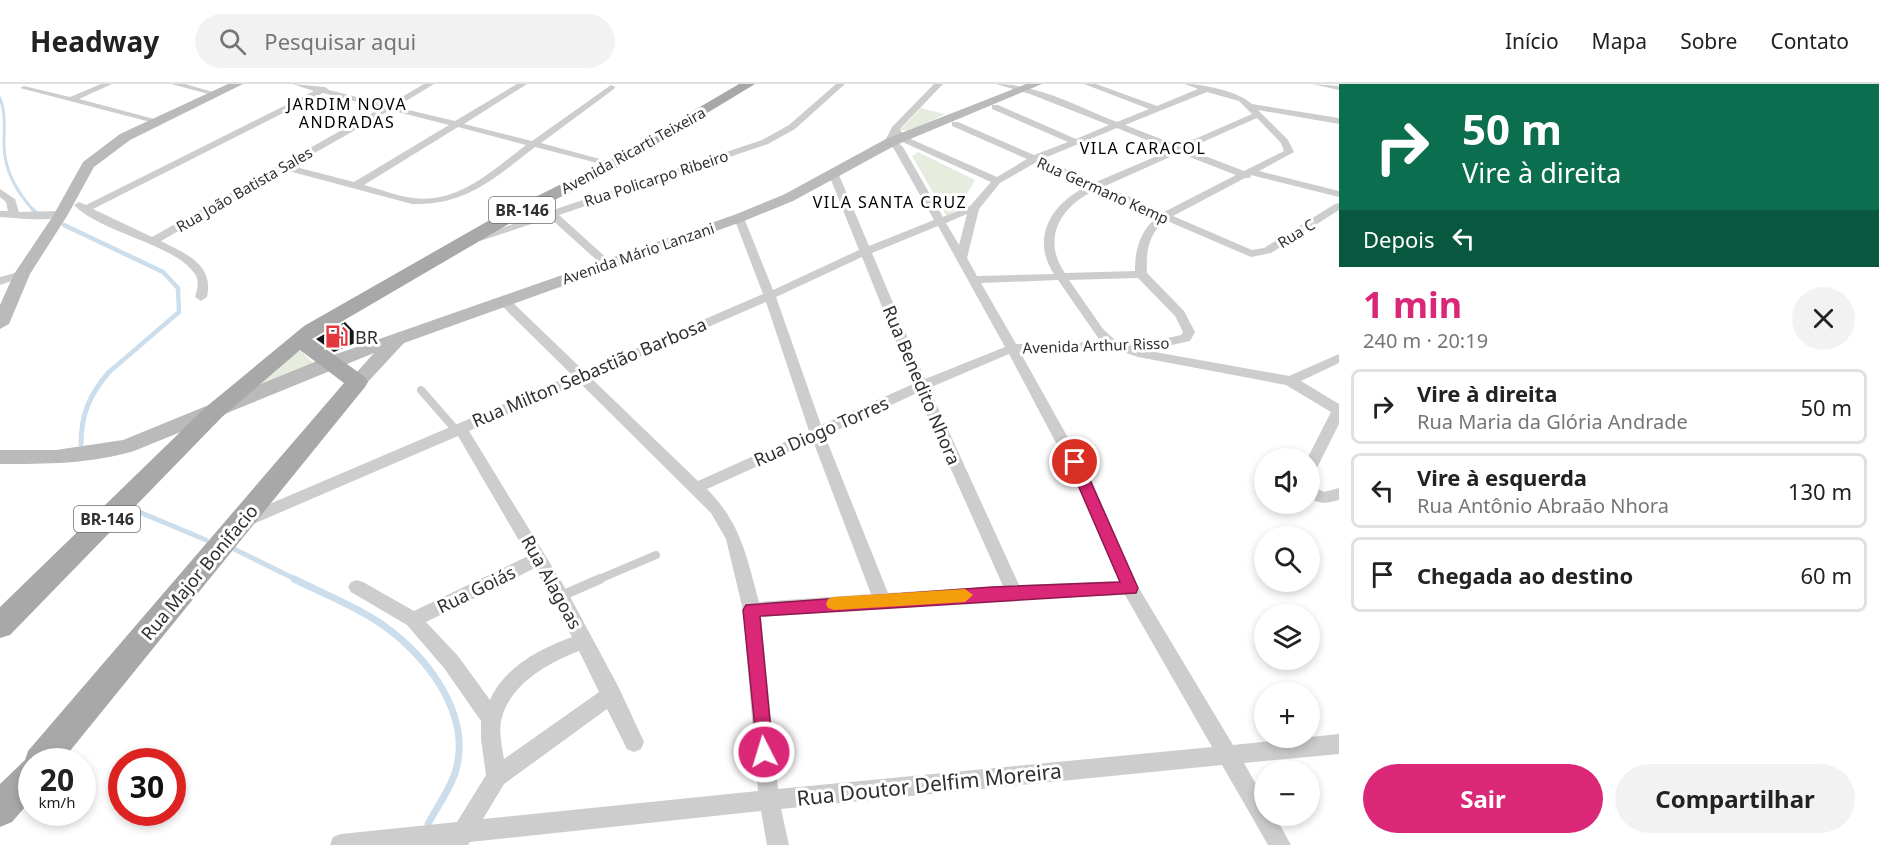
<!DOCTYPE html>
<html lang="pt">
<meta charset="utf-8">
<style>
:root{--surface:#fff;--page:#f2f2f2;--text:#222;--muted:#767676;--line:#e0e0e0;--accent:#db2777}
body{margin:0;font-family:"Noto Sans",sans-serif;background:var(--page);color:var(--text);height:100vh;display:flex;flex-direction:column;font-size:22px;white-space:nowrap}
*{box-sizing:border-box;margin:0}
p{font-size:20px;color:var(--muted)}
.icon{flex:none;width:33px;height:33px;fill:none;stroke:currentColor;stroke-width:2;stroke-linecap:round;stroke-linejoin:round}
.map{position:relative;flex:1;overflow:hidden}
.drawer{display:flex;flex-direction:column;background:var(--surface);width:540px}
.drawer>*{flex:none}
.guide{background:#0b6e4f;color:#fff;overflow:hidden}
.tools{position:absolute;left:1254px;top:364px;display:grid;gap:12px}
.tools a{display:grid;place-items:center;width:66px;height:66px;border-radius:50%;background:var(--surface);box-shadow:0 3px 9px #0003;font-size:30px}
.speed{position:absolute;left:18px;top:664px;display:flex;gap:12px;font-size:30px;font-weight:700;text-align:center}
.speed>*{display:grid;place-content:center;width:78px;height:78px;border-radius:50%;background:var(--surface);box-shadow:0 3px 9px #0003;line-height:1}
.speed small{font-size:15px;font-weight:400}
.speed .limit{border:9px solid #d22;background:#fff;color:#111}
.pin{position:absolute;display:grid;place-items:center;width:51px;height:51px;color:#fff;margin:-26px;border:3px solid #fff;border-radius:50%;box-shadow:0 2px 6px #0007}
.me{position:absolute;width:66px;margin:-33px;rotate:355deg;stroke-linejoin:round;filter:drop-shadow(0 0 4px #0008)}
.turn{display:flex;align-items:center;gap:21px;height:126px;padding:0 24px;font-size:27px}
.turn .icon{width:78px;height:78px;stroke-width:2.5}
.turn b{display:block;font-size:42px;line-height:51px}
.then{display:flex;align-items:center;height:57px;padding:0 24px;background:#0003;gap:12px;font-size:22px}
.round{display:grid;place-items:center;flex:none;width:63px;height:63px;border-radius:32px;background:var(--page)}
.headline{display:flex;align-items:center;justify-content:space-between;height:102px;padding:0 24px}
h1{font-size:36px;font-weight:700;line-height:45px;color:var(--accent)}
.primary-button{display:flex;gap:12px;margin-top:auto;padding:12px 24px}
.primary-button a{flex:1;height:69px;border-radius:36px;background:var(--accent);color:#fff;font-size:24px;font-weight:700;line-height:69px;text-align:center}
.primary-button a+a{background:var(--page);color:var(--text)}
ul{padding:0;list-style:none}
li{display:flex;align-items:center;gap:18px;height:75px;margin:0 12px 9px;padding:0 12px;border:3px solid var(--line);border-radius:9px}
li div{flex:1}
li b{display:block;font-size:22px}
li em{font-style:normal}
header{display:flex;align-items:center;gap:36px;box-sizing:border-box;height:84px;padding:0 30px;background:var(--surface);border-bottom:2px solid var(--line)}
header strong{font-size:28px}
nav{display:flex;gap:33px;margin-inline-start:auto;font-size:21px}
.search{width:420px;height:54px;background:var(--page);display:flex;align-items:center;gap:15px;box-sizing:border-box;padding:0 21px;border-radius:33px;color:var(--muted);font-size:22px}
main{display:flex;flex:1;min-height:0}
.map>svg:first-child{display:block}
.green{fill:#e6eddf}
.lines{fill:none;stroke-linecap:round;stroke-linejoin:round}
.stream-far3{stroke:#ccdeec;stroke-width:3}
.stream-far2{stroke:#ccdeec;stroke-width:4.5}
.stream-far1{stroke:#ccdeec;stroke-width:5}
.stream{stroke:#ccdeec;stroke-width:7}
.building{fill:#171717}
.lane-far1{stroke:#cdcdcd;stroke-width:8}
.lane{stroke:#cdcdcd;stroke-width:10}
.street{fill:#cdcdcd;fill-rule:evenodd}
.secondary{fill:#bababa;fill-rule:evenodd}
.primary{fill:#a8a8a8;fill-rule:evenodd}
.route{fill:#db2777;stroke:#8e194d;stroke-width:1.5}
.slow{fill:#f59e0b}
.labels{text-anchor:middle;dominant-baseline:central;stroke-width:6;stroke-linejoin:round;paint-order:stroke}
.far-street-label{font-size:15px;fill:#303030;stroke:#fff}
.far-neighbourhood-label{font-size:16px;letter-spacing:1.5px;fill:#000;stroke:#fff}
.shield{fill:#fff;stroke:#6e6e6e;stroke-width:1.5}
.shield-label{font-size:16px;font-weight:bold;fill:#303030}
.poi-label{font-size:18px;fill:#303030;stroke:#fff;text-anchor:start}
.street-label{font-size:18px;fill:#303030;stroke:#fff}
.near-street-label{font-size:21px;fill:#303030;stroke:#fff}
</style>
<header>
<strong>Headway</strong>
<div class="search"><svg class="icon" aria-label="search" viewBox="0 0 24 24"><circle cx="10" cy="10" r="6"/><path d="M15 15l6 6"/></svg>Pesquisar aqui</div>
<nav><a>Início</a><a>Mapa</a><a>Sobre</a><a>Contato</a></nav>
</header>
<main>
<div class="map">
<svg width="1339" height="761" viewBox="0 0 1339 761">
<rect width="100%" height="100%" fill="#fff"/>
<path class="green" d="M 921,24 L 945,30 L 910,47 L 900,46 Z
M 918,68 L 975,96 L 958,125 L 947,133 L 912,72 Z
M 297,263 L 315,281 L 245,310 Z"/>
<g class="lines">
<path class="stream-far3" d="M 0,14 C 6,29 4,44 4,60 C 4,87 17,108 34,127"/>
<path class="stream-far2" d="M 33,126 L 36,129
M 64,141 L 163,188 L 178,204 L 179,228 L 108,289"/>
<path class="stream-far1" d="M 81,360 C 81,330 90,310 109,288
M 132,425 L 206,456
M 234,465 L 297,496"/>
<path class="stream" d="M 294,495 C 320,508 348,519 372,534 C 422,564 476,630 454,692 C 448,708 436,725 428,740"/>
</g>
<path class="building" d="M 345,238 L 362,256 L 334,268 L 316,255 Z"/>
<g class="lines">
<path class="lane-far1" d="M 421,306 L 455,345
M 597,496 L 656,471"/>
<path class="lane" d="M 561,512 L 600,495"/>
<path class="street" d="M 101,0 L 112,0 L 79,15 L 162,37 L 158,40 L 20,4 L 24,2 L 70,13 Z
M 171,0 L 185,0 L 220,10 L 216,12 Z
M 292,0 L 325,3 L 329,6 L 388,21 L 424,0 L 434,0 L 396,23 L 455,37 L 517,0 L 527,0 L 464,40 L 532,57 L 611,1 L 615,3 L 614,5 L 541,59 L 618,80 L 613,83 L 535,63 C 495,94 466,122 412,120 L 285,86 L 161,157 C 186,170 214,180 207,213 L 201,217 L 195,213 C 197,206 200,197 195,190 C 175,160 101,149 74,121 L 79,118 L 86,121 L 314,7 ZM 323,9 L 381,24 L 152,153 L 93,125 ZM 390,26 L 449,41 L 354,98 L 292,82 ZM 458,43 L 526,61 C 493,86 458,120 413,114 C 396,112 380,105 364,101 Z
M 836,0 L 845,0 L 795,45 L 768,60 L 559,131 L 610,177 L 610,181 L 602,181 L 550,134 L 480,157 L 471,155 L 544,129 L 539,123 L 540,121 L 548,121 L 553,126 L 762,56 L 789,41 Z
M 934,0 L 943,0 L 900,45 L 904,52 L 997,93 L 1027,75 L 952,42 L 952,38 L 958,38 L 1034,71 L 1068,58 L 992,25 L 992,21 L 998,21 L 1076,55 L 1109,41 L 1030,10 L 996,0 C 1038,0 1079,23 1117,38 L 1149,25 L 1084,0 L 1096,0 L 1157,22 L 1198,5 L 1185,0 C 1203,0 1238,7 1252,20 L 1339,34 L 1339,40 L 1258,26 L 1288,56 L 1294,68 L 1259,87 L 1339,107 L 1339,113 L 1251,91 L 1250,94 L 1245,94 L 1173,132 L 1252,166 L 1264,164 L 1335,120 L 1339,119 L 1339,126 L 1271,169 L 1251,173 L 1165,136 C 1148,151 1146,168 1147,189 L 1184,227 L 1195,248 L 1190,257 L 1158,264 L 1138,265 L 1289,292 L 1339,270 L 1339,279 L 1301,297 L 1339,320 L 1339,340 L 1315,388 L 1310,389 L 1310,375 L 1307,375 L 1331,328 L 1286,301 L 1138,273 L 1114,265 L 1020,268 L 1090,393 L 1137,501 L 1233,661 L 1339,650 L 1339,670 L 1244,679 L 1264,714 L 1264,732 L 1275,732 L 1291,761 L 1268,761 L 1222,681 L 781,725 L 789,761 L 767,761 L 761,727 L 470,758 L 468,761 L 330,761 L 333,753 L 341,750 L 457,738 L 486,691 L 481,655 L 481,637 L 444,584 L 407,541 L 351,508 L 348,503 L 351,498 L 357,496 L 363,498 L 414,527 L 528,472 L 458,352 L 251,441 L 239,441 L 237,437 L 239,433 L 572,291 L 499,219 L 499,213 L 507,213 L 584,287 L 763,210 L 734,134 L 735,132 L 744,134 L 773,206 L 859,166 L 829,91 L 831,89 L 839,91 L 869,162 L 934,136 L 894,65 L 885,57 L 892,43 ZM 1207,8 L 1239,17 L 1252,30 L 1179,62 L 1125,41 ZM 1257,34 L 1281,59 L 1284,67 L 1244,87 L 1187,65 ZM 1117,44 L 1171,66 L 1096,98 L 1042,75 ZM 896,53 L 898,56 L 991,98 L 970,122 L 943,133 L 903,63 L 895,56 ZM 1179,69 L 1236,91 L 1164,128 L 1105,102 ZM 1035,79 L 1088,102 C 1052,118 1030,154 1054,190 L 977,192 L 967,174 L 979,125 L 1000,99 ZM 1096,106 L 1157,133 C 1140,147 1135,165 1135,187 L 1065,189 C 1041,155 1061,121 1096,106 ZM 967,130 L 959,161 L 946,139 ZM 938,142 L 1005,263 L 925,295 L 872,169 ZM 862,173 L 913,300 L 821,341 L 776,213 ZM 1138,194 L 1175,232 L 1183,248 L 1181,251 L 1158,256 L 1116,257 L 1103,245 L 1069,196 ZM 1058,196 L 1101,258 L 1016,260 L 981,199 ZM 766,218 L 809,347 L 698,397 L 591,294 ZM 1009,270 L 1074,393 L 1119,497 L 1019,501 L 929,304 ZM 580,299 L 711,429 L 726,455 L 743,526 L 758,707 L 483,735 L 504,700 L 607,625 L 627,665 L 634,668 L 641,665 L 644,658 L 619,604 L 567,507 L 469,347 ZM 917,309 L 1003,502 L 888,509 L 825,352 ZM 813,357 L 871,510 L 759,518 C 747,474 741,439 707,405 ZM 535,484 L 572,553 C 540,565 505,582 490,616 L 458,572 L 426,538 ZM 1125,511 L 1212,663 L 778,705 L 761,533 L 1014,515 ZM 579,567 L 599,608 L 504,675 C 502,662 498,646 502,633 C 512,599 548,579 579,567 Z
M 1312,0 L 1339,2 L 1339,6 Z
M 0,105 L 15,115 L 19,128 L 61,127 L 66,130 C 54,139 16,134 0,133 L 0,127 L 8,127 L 6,118 L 0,113 Z
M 22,187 L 28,190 L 26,192 L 0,201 L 0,193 Z
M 1310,401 L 1324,408 L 1339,404 L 1339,416 C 1327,419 1321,421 1310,414 Z"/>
<path class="secondary" d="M 228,0 L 243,0 L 130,56 L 94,83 L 67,132 L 30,190 L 9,240 L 0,245 L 0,221 L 14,190 L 53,132 L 83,78 L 120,50 Z
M 1026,0 L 1042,0 L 896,61 L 793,117 L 744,137 L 404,259 L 364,302 L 350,302 L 348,298 L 374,269 L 134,367 C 90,380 46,380 0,380 L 0,366 L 56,366 L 123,356 L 322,275 L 734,131 L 783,111 L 886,55 Z"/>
<path class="primary" d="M 739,0 L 755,0 L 618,83 L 507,141 L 312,255 L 365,293 L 368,298 L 365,303 L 61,678 L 32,678 L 32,715 L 12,738 L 0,743 L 0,700 L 25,676 L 28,667 L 344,299 L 300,266 L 222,333 L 10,551 L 0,554 L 0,523 L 206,323 L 304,242 L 495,133 L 608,77 Z"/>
</g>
<path class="route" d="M 1075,373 L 1082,378 L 1138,504 L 1136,509 L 760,532 L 773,668 L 771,674 L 764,677 L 758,674 L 743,526 L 746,521 L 992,503 L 1120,498 L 1068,378 Z"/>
<path class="slow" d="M 965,505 L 973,511 L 965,518 L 834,526 L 828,524 L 826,520 L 828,515 L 834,513 Z"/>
<defs>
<symbol id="fuel-bare" viewBox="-9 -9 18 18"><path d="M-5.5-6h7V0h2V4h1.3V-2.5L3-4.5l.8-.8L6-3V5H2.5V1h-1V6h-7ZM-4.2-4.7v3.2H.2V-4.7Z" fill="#e3373d" stroke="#fff" stroke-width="2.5" paint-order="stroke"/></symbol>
</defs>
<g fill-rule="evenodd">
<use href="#fuel-bare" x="320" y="236" width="33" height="33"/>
</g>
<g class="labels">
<g class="far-street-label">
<text transform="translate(633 66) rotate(-29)">Avenida Ricarti Teixeira</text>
<text transform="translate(656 94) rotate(-18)">Rua Policarpo Ribeiro</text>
<text transform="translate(244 105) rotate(-30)">Rua João Batista Sales</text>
<text transform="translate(1103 106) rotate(24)">Rua Germano Kemp</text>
<text transform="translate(1296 149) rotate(-32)">Rua C</text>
<text transform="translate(638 169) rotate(-19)">Avenida Mário Lanzani</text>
<text transform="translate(1096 261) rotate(-2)">Avenida Arthur Risso</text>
</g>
<g class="far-neighbourhood-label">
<text x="347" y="20">JARDIM NOVA<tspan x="347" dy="18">ANDRADAS</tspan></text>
<text x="1143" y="64">VILA CARACOL</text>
<text x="890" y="118">VILA SANTA CRUZ</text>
</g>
<g class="shield">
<rect x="489" y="113" width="66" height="26" rx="4.5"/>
<rect x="74" y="422" width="66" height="26" rx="4.5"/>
</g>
<g class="shield-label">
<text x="522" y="126">BR-146</text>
<text x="107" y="435">BR-146</text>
</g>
<g class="poi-label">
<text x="355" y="253">BR</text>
</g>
<g class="street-label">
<text transform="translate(589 288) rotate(-23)">Rua Milton Sebastião Barbosa</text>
<text transform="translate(922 301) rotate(67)">Rua Benedito Nhora</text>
<text transform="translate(821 347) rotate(-24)">Rua Diogo Torres</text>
<text transform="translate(199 488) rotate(-50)">Rua Major Bonifacio</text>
<text transform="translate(552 498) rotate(61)">Rua Alagoas</text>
<text transform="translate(476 505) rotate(-26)">Rua Goiás</text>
</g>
<g class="near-street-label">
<text transform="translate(929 700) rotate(-6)">Rua Doutor Delfim Moreira</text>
</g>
</g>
</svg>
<div class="tools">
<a><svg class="icon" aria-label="sound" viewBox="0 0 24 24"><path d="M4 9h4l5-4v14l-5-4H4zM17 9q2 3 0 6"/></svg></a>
<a><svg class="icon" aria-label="search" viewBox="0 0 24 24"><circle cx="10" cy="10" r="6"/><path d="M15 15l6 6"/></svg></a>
<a><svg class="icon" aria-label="layers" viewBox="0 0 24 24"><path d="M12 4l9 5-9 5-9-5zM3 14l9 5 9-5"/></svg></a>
<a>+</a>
<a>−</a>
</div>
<div class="speed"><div>20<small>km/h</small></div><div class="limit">30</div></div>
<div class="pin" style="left:1075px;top:378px;background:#d93025"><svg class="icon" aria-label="arrive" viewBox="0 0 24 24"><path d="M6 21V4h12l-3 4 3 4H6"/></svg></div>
<svg class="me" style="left:764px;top:668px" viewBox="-20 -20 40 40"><circle r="17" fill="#db2777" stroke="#fff" stroke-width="3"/><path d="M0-11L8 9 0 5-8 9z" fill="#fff"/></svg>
</div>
<section class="drawer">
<div class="guide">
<div class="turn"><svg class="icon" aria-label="right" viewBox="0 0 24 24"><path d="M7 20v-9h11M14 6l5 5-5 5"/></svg><div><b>50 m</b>Vire à direita</div></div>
<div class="then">Depois<svg class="icon" aria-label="left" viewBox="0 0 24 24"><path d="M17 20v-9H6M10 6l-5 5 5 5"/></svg></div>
</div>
<div class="headline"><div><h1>1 min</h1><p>240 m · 20:19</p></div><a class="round"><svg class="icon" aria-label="close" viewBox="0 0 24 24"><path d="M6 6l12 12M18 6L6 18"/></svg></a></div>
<ul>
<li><svg class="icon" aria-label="right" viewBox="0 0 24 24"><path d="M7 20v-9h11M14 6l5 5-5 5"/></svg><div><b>Vire à direita</b><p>Rua Maria da Glória Andrade</p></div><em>50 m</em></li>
<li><svg class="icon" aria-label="left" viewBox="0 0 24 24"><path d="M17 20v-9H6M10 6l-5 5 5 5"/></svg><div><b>Vire à esquerda</b><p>Rua Antônio Abraão Nhora</p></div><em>130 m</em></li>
<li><svg class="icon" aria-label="arrive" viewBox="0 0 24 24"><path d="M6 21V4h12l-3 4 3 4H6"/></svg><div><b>Chegada ao destino</b></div><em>60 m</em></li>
</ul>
<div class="primary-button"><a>Sair</a><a>Compartilhar</a></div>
</section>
</main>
